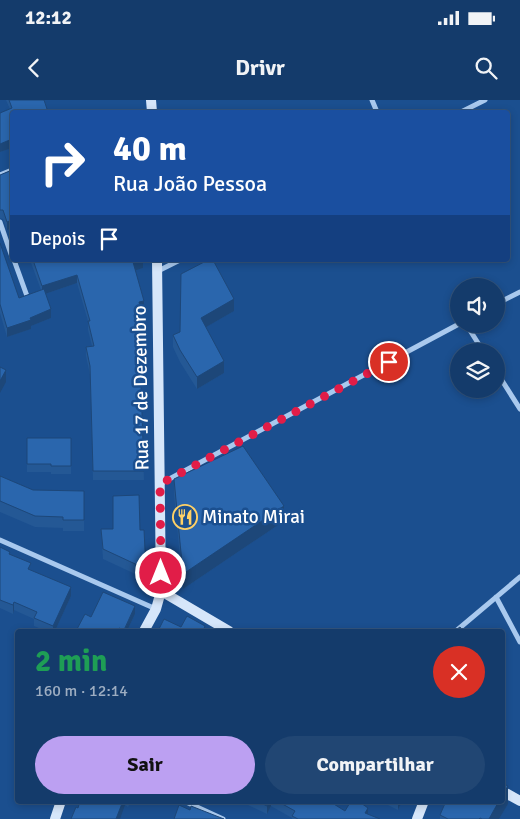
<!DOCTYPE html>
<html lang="pt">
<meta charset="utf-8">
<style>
:root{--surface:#143b6b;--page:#214673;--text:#f1f3f6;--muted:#9dadc1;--line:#33557e;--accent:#bca0f2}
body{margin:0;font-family:Signika,sans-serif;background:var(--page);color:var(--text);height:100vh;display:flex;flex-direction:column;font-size:19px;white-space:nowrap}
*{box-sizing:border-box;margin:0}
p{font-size:16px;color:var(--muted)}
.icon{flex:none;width:28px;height:28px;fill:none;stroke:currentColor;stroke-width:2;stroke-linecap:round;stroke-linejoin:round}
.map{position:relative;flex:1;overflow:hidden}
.panel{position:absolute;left:15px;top:529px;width:490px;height:175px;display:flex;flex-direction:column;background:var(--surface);border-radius:5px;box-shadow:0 2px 8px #0003,0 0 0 1px var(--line)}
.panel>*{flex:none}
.banner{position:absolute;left:10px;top:10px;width:500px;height:152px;border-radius:5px;box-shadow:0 2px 8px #0003,0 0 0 1px var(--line);background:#1a4fa0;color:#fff;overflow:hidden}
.buttons{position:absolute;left:450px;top:178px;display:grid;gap:10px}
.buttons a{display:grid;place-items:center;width:55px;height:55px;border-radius:50%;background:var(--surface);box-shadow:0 2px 8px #0003,0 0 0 1px var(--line);font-size:25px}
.pin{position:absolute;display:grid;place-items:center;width:42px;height:42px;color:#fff;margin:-21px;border:2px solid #fff;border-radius:50%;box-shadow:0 1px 5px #0007}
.me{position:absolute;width:55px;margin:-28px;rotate:0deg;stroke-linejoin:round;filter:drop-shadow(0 0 4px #0008)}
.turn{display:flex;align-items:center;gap:18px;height:105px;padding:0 20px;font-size:22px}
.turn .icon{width:65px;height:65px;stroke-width:2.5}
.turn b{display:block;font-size:35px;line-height:42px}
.then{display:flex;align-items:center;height:48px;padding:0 20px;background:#0003;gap:10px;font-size:19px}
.round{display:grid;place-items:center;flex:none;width:52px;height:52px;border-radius:26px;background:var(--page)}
.head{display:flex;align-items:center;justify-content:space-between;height:85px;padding:0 20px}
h1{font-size:30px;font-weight:700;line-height:38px;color:#1e9e55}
.primary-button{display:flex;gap:10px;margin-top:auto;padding:10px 20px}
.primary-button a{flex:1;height:58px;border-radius:30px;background:var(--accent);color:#111;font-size:20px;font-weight:700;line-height:58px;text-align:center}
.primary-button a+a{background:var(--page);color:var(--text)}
.status{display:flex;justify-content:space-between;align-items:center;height:35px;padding:0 25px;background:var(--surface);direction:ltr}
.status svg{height:14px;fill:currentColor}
header{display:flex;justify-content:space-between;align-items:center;height:65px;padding:0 20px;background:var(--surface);font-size:22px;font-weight:700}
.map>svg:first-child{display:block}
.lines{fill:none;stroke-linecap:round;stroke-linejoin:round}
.street{stroke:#a9c9ee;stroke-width:5}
.secondary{stroke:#d6e6fa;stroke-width:10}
.wall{fill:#245895}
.shaded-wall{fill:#1d4779}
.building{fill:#2a66ad;stroke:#1d4779}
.route{stroke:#e11d48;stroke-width:9;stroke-dasharray:0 16.2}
.labels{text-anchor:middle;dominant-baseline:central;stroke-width:5;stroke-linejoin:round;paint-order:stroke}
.street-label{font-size:19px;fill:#fff;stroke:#1b4f8f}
.poi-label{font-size:19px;fill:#fff;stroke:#1b4f8f;text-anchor:start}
</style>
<div class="status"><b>12:12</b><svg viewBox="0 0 49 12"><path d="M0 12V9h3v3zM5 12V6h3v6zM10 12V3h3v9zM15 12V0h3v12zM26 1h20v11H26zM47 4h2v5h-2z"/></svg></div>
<header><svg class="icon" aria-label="back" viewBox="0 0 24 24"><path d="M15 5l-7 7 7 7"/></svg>Drivr<svg class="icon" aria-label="search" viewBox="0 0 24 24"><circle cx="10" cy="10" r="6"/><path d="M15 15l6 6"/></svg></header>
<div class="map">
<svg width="520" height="719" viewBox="0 0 520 719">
<rect width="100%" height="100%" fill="#1b4f8f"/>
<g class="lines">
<path class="street" d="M 372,0 L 377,12
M 461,12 L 485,0
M 0,75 L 12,70
M 0,122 L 12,157
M 14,160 L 27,196
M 158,171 L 180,160
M 496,204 L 520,192
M 466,224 L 483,251
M 496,271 L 520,309
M 160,384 L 459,224
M 0,440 L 156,509
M 496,497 L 520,542
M 456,531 L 520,477
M 184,701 L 223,719"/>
<path class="secondary" d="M 151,0 L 152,12
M 161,491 L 229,531
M 144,531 L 156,509 L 161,491 L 157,160
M 502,691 L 520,701
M 55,719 L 61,701
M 417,719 L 424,701"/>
</g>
<path class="wall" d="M 6,0 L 44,0 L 12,12 L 12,48 L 0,52 L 0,13 L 10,9 Z
M 12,70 L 7,130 L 3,119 L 0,118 L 0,75 Z
M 0,143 L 19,198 L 41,190 L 30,160 L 143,160 L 143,168 L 135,170 L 144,209 L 141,210 L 146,239 L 144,240 L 147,263 L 140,264 L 144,380 L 93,380 L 90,275 L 86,256 L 86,247 L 92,246 L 88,230 L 88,221 L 77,183 L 45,194 L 51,218 L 31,226 L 31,229 L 7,237 L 0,213 Z
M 234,211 L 206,227 L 224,273 L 197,289 L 180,262 L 173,247 L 173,235 Z
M 27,338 L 71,338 L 71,374 L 51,374 L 51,372 L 27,372 Z
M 0,376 L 33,390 L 84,391 L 84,431 L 63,431 L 63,428 L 35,427 L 0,412 Z
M 174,379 L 284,421 L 183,489 L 174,394 Z
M 101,429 L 140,430 L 146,469 L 146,479 L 103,459 Z
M 0,447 L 31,470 L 71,496 L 55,531 L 46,531 L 34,526 L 34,519 L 14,510 L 13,514 L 0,508 Z
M 135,514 L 127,531 L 76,531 L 91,517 Z
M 80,701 L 131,701 L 128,707 L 125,705 L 78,708 Z
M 248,701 L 329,701 L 345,711 L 368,714 L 380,719 L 292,719 L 292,718 L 271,706 L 267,714 L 248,705 Z
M 380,701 L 402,701 L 398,710 Z
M 443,701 L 502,701 L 508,704 L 499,719 L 440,719 L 440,715 L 443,708 Z"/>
<path class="shaded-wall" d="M 12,39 L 12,48 L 0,52 L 0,44 Z
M 12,120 L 12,128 L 7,130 L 7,122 Z
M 141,160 L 143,160 L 143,168 L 133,171 L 133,162 Z
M 77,175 L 77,183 L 42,195 L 42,186 Z
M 234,199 L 234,211 L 201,230 L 201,218 Z
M 144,201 L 144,209 L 139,210 L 139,202 Z
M 51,209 L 51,218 L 31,226 L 31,229 L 7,237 L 7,228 L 30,218 Z
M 146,231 L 146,239 L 142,240 L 142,232 Z
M 147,254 L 147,263 L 140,264 L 140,256 Z
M 224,261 L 224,273 L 197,289 L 197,277 Z
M 6,270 L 6,282 L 0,293 L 0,281 Z
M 284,406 L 284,421 L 183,489 L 183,474 Z
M 71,487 L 71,496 L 55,531 L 53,531 L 53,526 Z
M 14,502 L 14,510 L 13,514 L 13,505 Z
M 135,506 L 135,514 L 127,531 L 124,531 Z
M 508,686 L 508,704 L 499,719 L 489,719 L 499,701 L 502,701 L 502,696 Z
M 123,701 L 125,701 L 125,705 L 120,719 L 116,719 Z
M 269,701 L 271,701 L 271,706 L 267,714 L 267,706 Z
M 398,701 L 402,701 L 398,710 Z
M 368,708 L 368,716 L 365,713 Z"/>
<path class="building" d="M 9,0 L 44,0 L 48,12 L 12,12 L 12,39 L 0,44 L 0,13 L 12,8 Z
M 12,70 L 12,120 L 7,122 L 3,110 L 0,110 L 0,75 Z
M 0,143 L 19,198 L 44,189 L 51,209 L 30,218 L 31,220 L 7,228 L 0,204 Z
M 33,160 L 141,160 L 133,162 L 144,201 L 139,202 L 146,231 L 142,232 L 147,254 L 140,256 L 144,371 L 93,371 L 90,266 L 86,247 L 94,246 L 88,221 L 90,221 L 77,175 L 42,186 Z
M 208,160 L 213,160 L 234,199 L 201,218 L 224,261 L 197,277 L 180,250 L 173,235 L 180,232 L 181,174 Z
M 0,267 L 6,270 L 0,281 Z
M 27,338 L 71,338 L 71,366 L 51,366 L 51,364 L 27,364 Z
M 243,346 L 284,406 L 183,474 L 174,379 Z
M 0,376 L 33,390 L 84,391 L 84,420 L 63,420 L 63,417 L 35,416 L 0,401 Z
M 139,395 L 140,430 L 144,430 L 146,469 L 103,449 L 101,429 L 113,429 L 113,396 Z
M 0,447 L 10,452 L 9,454 L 31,463 L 28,469 L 71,487 L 53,526 L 34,518 L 37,512 L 14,502 L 13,505 L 0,500 Z
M 103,492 L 135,506 L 124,530 L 119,528 L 117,531 L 76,531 L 85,514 L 91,517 Z
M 187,516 L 205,526 L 203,531 L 158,531 L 164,519 L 181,527 Z
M 460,527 L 463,531 L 454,531 Z
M 502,683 L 508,686 L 502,696 Z
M 80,701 L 123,701 L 116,719 L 71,719 L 76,707 L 78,708 Z
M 257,701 L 269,701 L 267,706 Z
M 277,701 L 329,701 L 345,711 L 351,701 L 358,701 L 368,708 L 365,713 L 380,719 L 298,719 L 292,716 L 295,711 Z
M 446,701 L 499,701 L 489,719 L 482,719 L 480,718 L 479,719 L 448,719 L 440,715 Z
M 179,705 L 190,710 L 191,706 L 224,719 L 174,719 Z"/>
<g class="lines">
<path class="route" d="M 161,473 L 160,384 L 389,262"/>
</g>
<defs>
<symbol id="restaurant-ring" viewBox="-11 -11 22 22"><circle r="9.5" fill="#1b4f8f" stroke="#ffd166" stroke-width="1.5"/><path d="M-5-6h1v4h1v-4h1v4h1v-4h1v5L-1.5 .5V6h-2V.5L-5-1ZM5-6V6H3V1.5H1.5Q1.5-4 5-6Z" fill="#ffd166"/></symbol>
</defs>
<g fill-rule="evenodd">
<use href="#restaurant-ring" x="171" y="403" width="28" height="28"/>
</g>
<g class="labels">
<g class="street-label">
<text transform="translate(141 288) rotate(-91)">Rua 17 de Dezembro</text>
</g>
<g class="poi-label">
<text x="202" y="417">Minato Mirai</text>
</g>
</g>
</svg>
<div class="buttons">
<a><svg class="icon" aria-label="sound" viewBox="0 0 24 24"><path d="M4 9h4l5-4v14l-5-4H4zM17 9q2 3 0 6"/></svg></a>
<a><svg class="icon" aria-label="layers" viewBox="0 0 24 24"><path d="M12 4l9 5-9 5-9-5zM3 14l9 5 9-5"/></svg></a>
</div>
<div class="pin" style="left:389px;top:262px;background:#d93025"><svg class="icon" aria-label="arrive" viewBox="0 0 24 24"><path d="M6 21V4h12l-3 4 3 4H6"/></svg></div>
<svg class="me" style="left:161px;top:473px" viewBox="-20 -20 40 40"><circle r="17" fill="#e11d48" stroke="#fff" stroke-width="3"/><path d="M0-11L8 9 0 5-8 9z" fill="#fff"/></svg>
<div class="banner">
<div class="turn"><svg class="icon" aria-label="right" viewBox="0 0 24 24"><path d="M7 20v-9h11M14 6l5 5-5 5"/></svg><div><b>40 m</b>Rua João Pessoa</div></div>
<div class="then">Depois<svg class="icon" aria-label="arrive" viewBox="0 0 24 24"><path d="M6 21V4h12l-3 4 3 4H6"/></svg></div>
</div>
<section class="panel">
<div class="head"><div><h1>2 min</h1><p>160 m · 12:14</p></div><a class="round" style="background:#d93025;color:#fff"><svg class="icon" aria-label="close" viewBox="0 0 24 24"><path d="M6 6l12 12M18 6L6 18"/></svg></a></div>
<div class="primary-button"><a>Sair</a><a>Compartilhar</a></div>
</section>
</div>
